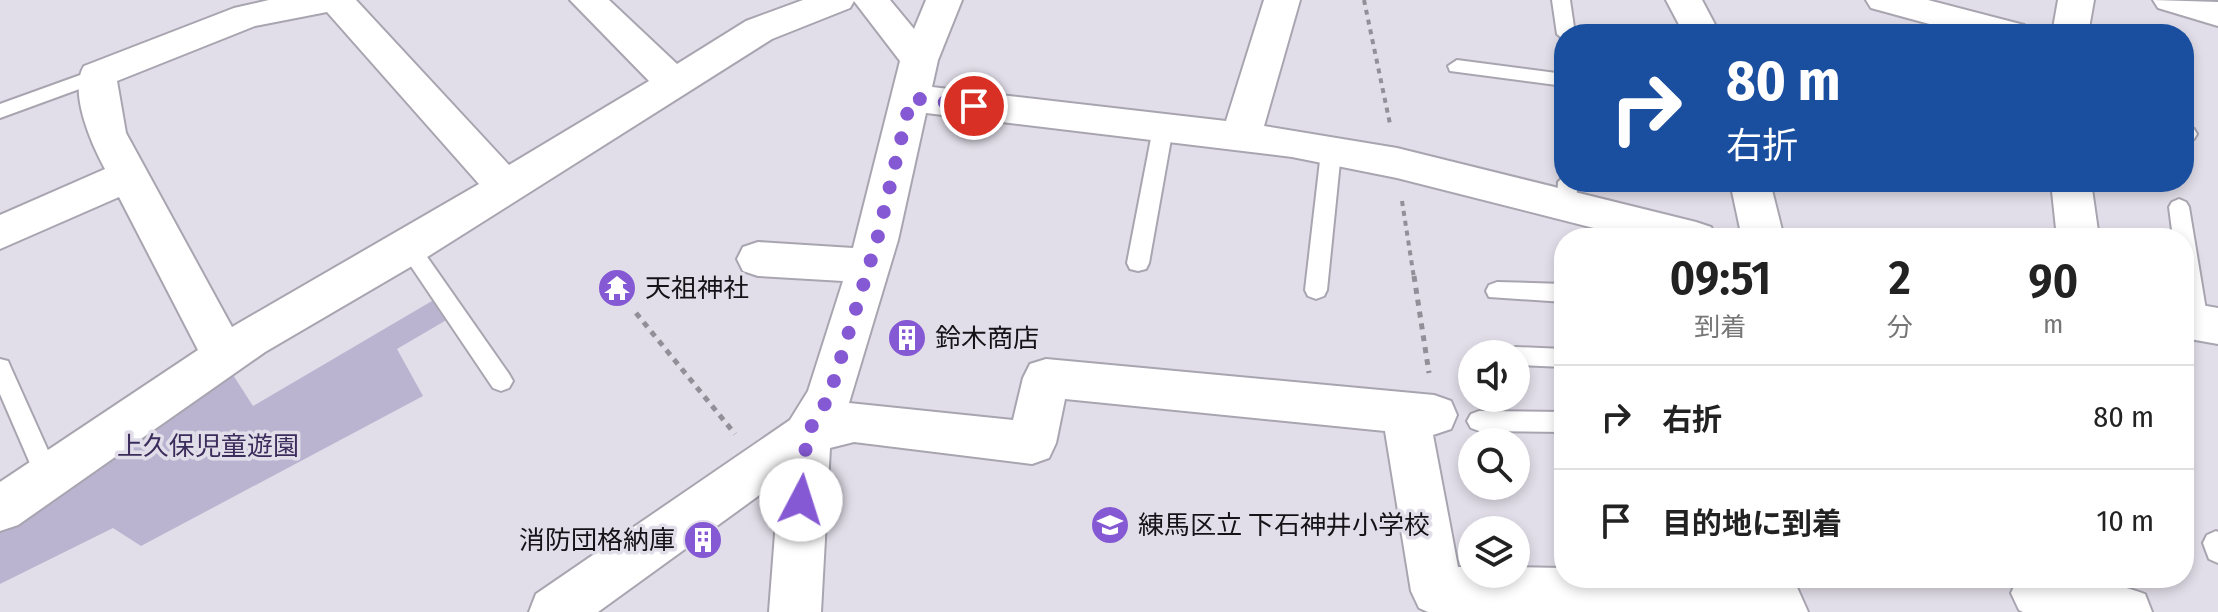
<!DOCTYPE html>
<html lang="ja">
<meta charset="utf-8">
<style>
:root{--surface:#fff;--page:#f2f2f2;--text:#222;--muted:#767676;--line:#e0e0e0}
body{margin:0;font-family:"Fira Sans Condensed","Noto Sans JP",sans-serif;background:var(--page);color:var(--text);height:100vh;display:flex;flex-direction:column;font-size:30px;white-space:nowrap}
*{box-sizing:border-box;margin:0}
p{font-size:26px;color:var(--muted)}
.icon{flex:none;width:44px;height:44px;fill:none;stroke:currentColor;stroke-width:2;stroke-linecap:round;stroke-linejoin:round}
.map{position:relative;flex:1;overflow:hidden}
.details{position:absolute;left:1554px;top:228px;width:640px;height:360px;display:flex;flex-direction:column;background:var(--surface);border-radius:32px;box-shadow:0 4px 12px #0003}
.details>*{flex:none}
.guide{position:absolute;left:1554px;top:24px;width:640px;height:168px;border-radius:32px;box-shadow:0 4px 12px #0003;background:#1a4fa0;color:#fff;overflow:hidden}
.fabs{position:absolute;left:1458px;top:340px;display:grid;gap:16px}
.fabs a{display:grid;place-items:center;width:72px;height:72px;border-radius:50%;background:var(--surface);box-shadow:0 4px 12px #0003;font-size:40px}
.pin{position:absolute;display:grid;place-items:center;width:68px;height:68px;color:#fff;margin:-34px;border:4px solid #fff;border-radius:50%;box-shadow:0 2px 8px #0007}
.me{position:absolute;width:88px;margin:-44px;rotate:5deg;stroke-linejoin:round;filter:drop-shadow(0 0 6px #0008)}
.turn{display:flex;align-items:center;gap:28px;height:168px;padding:0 40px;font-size:36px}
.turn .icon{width:104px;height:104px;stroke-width:2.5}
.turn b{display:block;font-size:56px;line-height:68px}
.eta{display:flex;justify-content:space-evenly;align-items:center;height:136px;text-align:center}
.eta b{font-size:48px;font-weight:600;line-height:56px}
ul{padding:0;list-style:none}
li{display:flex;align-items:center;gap:24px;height:104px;padding:0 40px;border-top:2px solid var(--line)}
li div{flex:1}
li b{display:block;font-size:30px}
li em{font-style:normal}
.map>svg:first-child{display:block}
.green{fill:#bbb4d0}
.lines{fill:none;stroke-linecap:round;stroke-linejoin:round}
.service-casing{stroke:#a8a5b0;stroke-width:4}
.minor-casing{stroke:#a8a5b0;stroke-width:4}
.path-far1{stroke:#918f97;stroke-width:4;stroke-dasharray:5 5;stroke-linecap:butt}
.path{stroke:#918f97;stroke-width:5;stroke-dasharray:6 6;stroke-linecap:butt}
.service{fill:#fff;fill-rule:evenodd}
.minor{fill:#fff;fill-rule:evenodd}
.route{stroke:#8559d3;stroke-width:14;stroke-dasharray:0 25.2}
.labels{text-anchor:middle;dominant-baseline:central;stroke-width:7;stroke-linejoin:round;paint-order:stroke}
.poi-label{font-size:26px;fill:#141317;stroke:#e1dee9;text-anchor:start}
.park-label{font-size:26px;fill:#3c2c5b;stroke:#e1dee9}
</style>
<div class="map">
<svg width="2218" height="612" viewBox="0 0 2218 612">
<rect width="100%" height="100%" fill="#e1dee9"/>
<path class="green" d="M 437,298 L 455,315 L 397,349 L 423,396 L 141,546 L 113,528 L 0,584 L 0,524 L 226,364 L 253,406 Z"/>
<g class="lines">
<defs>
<path id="service" d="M 1552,0 L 1570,0 L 1575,34 L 1564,34 L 1564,40 L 1557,34 Z
M 1457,60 L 1564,74 L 1564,86 L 1450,71 L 1448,66 Z
M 97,69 L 106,75 L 104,80 L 0,118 L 0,104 Z
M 1163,121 L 1173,128 L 1149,263 L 1146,269 L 1138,271 L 1130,269 L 1127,263 L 1153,128 Z
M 2184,126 L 2194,129 L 2197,134 L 2194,139 L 2184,140 Z
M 1331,145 L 1338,147 L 1341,152 L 1327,290 L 1324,296 L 1316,299 L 1308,296 L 1305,290 L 1321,152 L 1324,147 Z
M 1564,176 L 1564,182 L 1578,182 L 1574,213 L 1560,213 L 1557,208 L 1558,182 Z
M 2179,199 L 2186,202 L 2189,207 L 2208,322 L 2205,328 L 2197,331 L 2189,328 L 2186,322 L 2184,238 L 2173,238 L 2169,207 L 2172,202 Z
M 409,239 L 416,241 L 509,374 L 513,381 L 509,388 L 501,391 L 493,388 L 402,253 L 398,247 L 402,241 Z
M 1497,282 L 1564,284 L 1564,302 L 1489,297 L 1486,291 L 1489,285 Z
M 1516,347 L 1564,349 L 1564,367 L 1516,365 L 1516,354 L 1506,354 L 1508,349 Z
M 0,359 L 8,361 L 11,368 L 59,475 L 56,483 L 47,486 L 38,483 L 35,475 L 0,394 Z
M 1479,411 L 1564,412 L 1564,432 L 1479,431 L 1471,428 L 1467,421 L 1471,414 Z
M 2216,531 L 2218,532 L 2218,563 L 2209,559 L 2203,543 L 2207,535 Z"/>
<path id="minor" d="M 269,0 L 356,0 L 509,165 L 649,81 L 570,0 L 609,0 L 677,64 L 746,21 L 803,0 L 890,0 L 914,29 L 926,0 L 962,0 L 938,60 L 932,87 L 1226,121 L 1264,0 L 1300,0 L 1264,126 L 1397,148 L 1696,222 L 1711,227 L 1717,238 L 1633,238 L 1397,178 L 1292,157 L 926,113 L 898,240 L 849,403 L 1013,420 L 1023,378 L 1030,364 L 1046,359 L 1434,395 L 1451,401 L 1457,415 L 1451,429 L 1433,435 L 1458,567 L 1472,567 L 1472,574 L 1516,574 L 1516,567 L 1564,568 L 1564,578 L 1780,578 L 1796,585 L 1808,612 L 1428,612 L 1419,608 L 1411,591 L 1385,431 L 1065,399 L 1056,443 L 1049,458 L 1032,464 L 854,442 L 830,448 L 821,612 L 769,612 L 779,481 L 598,612 L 529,612 L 536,594 L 790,420 L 808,391 L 843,281 L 758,276 L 743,271 L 737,259 L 743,247 L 758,242 L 853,248 L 900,61 L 854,1 L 850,8 L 772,39 L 424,259 L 265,352 L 18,525 L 0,531 L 0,482 L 198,350 L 119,197 L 0,249 L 0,215 L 105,169 C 92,145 68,92 84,66 L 234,8 ZM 327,12 L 479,184 L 232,327 L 126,133 L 117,81 L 255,26 Z
M 1666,0 L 1702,0 L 1720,34 L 1684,34 Z
M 1866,0 L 1928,0 L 2024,25 L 2029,34 L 1966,34 L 1871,8 Z
M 2058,0 L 2094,0 L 2088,34 L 2052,34 Z
M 2153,0 L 2218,2 L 2218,26 L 2158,8 Z
M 1730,182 L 1770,182 L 1784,238 L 1742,238 Z
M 2051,182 L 2091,182 L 2099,238 L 2057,238 Z
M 2184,302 L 2218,308 L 2218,344 L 2184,338 Z
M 2018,578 C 2062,578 2103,578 2145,594 L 2152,612 L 2023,612 L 2019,610 L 2011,593 Z"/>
</defs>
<use href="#service" class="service-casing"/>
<use href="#minor" class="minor-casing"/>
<path class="path-far1" d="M 1364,0 L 1390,124
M 1402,201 L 1414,278"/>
<path class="path" d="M 1414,276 L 1429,373
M 636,313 L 735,434"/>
<use href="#service" class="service"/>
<use href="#minor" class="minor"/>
</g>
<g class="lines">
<path class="route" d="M 801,500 L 807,434 L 829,397 L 877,240 L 911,98 L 974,106"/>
</g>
<defs>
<symbol id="temple-disc" viewBox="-11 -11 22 22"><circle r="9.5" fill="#8559d3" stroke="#e1dee9"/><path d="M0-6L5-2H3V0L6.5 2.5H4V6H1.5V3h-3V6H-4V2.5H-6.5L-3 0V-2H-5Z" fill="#fff"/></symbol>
<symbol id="building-disc" viewBox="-11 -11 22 22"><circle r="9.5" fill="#8559d3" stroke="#e1dee9"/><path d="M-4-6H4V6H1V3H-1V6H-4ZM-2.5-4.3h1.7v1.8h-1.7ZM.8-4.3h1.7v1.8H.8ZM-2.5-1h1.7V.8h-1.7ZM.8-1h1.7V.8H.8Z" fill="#fff"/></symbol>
<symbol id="school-disc" viewBox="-11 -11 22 22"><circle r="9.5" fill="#8559d3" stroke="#e1dee9"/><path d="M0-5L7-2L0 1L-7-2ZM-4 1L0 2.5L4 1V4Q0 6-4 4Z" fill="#fff"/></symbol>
</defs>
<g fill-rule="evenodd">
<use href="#temple-disc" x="595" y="266" width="44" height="44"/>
<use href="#building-disc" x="885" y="316" width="44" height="44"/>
<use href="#school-disc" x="1088" y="503" width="44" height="44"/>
<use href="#building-disc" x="681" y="518" width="44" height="44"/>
</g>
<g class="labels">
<g class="poi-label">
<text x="645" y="288">天祖神社</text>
<text x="935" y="338">鈴木商店</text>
<text x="1138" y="525">練馬区立 下石神井小学校</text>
<text x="675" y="540" text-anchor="end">消防団格納庫</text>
</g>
<g class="park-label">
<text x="208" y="446">上久保児童遊園</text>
</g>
</g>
</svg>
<div class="fabs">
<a><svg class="icon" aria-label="sound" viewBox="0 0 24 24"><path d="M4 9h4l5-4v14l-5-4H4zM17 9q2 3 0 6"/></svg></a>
<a><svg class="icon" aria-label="search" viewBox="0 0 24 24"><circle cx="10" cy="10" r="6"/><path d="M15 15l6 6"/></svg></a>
<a><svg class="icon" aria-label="layers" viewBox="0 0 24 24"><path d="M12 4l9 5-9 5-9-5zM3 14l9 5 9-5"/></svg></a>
</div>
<div class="pin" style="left:974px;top:106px;background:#d93025"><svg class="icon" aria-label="arrive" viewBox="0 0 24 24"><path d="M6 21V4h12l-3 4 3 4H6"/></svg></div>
<svg class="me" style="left:801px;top:500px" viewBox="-20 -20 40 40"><circle r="19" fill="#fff"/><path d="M0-13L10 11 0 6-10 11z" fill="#8559d3"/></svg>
<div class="guide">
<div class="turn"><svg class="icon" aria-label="right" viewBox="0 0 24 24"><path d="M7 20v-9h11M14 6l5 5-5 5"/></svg><div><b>80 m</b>右折</div></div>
</div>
<section class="details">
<div class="eta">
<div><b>09:51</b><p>到着</p></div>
<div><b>2</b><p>分</p></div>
<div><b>90</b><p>m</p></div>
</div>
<ul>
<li><svg class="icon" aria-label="right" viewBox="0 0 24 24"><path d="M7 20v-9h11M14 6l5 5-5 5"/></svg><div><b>右折</b></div><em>80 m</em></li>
<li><svg class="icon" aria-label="arrive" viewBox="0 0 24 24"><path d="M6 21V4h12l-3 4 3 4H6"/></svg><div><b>目的地に到着</b></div><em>10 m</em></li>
</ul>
</section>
</div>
